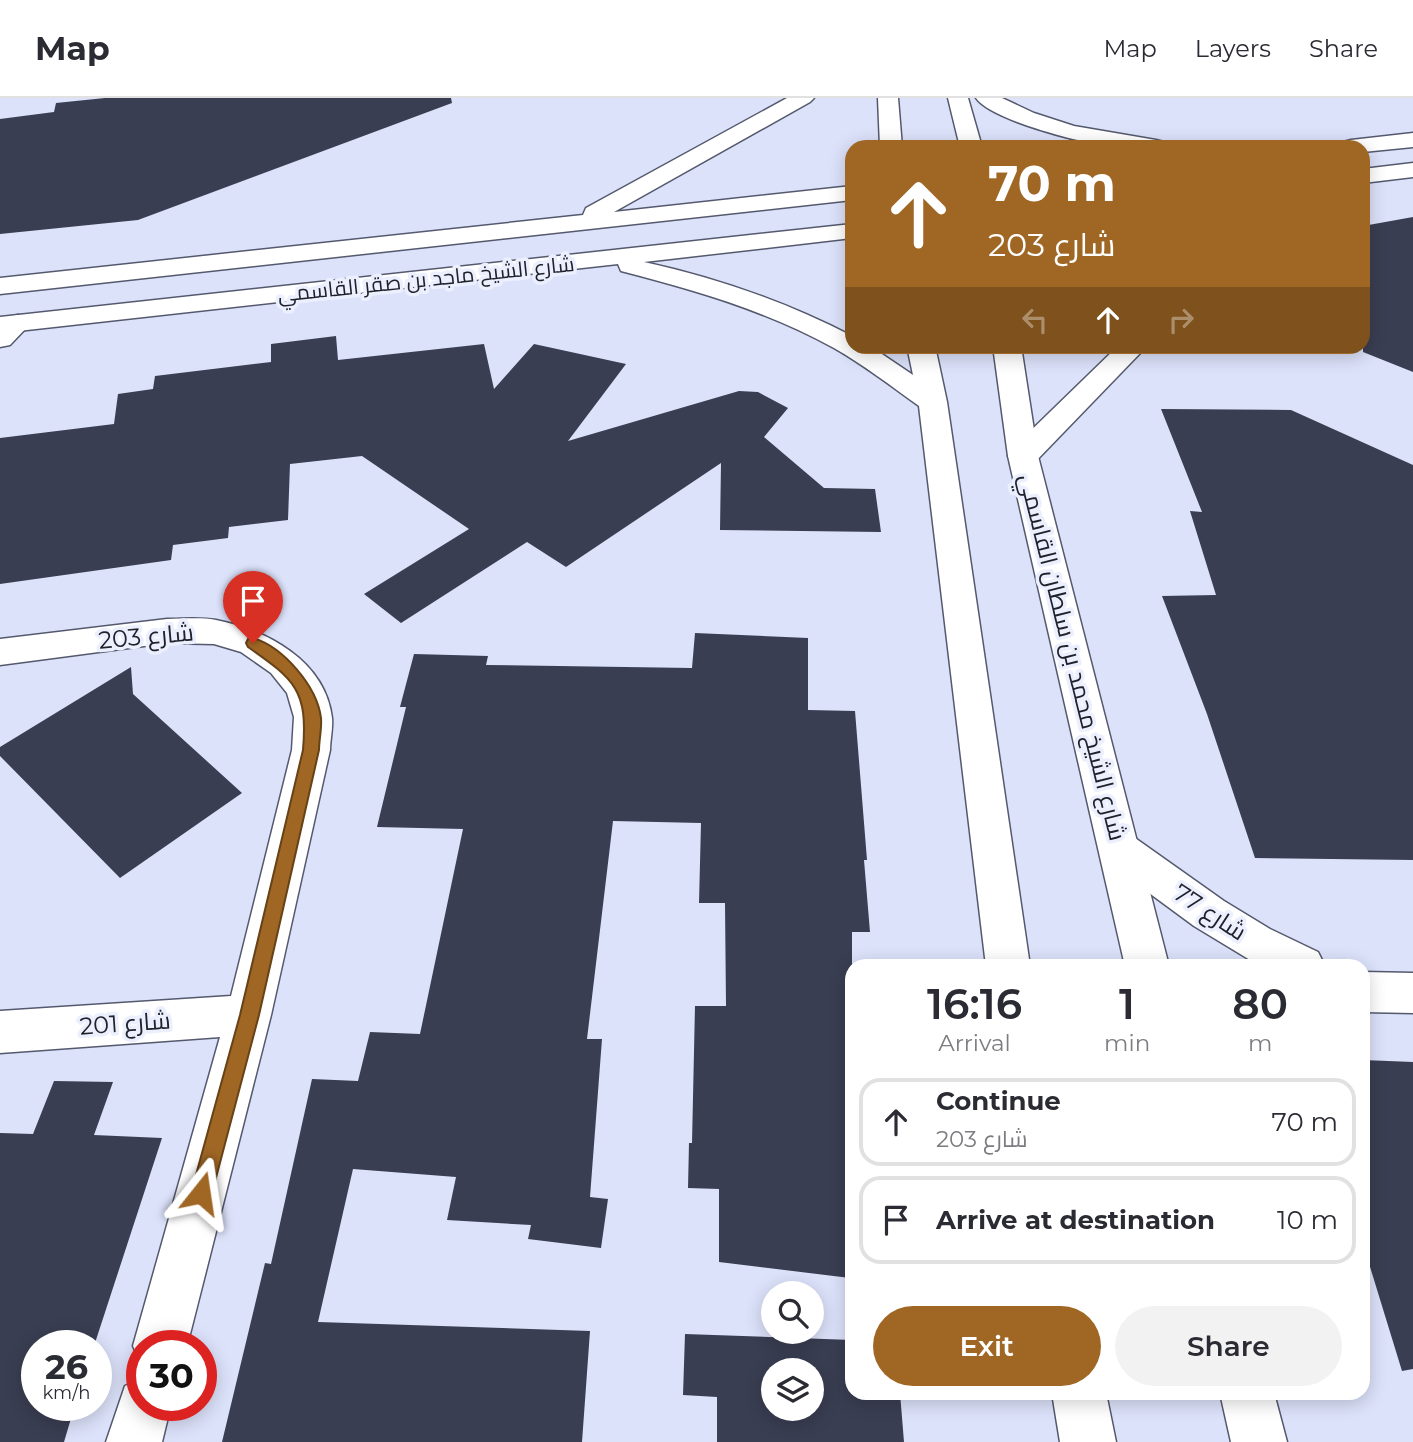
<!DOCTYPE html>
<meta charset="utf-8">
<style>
:root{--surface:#fff;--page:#f2f2f3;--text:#2b2b33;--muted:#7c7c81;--line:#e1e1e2;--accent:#9f6624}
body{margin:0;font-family:Montserrat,Cairo,sans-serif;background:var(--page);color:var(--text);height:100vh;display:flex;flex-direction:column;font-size:26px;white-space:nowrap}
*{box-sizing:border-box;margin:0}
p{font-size:23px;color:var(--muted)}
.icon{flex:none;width:38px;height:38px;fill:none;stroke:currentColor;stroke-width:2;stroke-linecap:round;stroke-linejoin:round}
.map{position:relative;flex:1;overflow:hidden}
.details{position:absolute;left:845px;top:861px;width:525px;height:441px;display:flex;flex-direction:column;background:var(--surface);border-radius:21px;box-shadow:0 4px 18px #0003}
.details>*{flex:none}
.hud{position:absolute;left:845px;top:42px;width:525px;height:214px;border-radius:21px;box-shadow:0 4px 18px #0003;background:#9f6624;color:#fff;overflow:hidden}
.buttons{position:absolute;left:761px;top:1183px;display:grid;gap:14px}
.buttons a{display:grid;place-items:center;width:63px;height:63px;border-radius:50%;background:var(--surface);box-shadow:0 4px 18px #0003;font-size:35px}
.speed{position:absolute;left:21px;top:1232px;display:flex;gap:14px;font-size:35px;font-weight:700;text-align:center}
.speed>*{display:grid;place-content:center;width:91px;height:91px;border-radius:50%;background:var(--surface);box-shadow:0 4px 18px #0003;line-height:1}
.speed small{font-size:18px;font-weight:400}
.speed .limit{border:10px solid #d22;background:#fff;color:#111}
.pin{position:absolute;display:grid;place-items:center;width:60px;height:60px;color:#fff;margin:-72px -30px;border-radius:50% 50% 50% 0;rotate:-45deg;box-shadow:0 0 7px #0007}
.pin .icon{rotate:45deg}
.me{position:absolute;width:77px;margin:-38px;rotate:15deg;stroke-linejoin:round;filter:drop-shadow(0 0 5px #0008)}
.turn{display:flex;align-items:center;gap:24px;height:147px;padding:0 28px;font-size:32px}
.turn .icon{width:91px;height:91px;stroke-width:2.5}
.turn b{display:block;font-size:49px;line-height:60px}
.lanes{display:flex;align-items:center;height:66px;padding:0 28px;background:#0003;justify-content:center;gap:35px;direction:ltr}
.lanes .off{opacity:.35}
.eta{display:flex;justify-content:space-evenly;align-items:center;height:119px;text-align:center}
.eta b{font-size:42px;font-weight:600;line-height:49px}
.button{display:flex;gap:14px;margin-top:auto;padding:14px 28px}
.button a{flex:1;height:80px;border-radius:42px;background:var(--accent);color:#fff;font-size:28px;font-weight:600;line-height:80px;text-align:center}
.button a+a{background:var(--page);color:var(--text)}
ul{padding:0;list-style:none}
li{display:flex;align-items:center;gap:21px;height:88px;margin:0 14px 10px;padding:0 14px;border:4px solid var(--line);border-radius:21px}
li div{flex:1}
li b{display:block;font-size:26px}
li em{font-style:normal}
header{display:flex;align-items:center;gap:42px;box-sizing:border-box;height:98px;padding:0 35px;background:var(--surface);border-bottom:2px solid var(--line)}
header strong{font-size:33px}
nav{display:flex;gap:38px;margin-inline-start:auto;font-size:24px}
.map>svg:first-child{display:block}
.building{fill:#3a3e52;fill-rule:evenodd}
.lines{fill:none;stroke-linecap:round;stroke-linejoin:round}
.street-casing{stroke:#54596d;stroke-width:3}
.secondary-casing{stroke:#54596d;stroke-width:3}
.street{fill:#fff;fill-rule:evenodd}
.secondary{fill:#fff;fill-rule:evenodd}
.route{fill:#9f6624;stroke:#674217;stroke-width:2}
.labels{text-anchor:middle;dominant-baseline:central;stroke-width:7;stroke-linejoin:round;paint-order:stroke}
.far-street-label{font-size:21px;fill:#20222b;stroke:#eceffe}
.street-label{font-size:24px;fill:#20222b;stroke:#eceffe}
</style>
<header>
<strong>Map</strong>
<nav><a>Map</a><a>Layers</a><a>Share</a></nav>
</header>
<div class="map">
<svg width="1413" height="1344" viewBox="0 0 1413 1344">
<rect width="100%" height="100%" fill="#dce2fa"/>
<path class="building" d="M 105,0 L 451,0 L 452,5 L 138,122 L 0,136 L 0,21 L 54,14 L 56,5 Z
M 1413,119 L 1413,274 L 1363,254 L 1363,128 Z
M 336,238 L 338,262 L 484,246 L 494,291 L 534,246 L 626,266 L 568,343 L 739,293 L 758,294 L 788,310 L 764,339 L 824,390 L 875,391 L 881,434 L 720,432 L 721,365 L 566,469 L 527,444 L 401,525 L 364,496 L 469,431 L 362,358 L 290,366 L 288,422 L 229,429 L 228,440 L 173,447 L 171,462 L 0,486 L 0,340 L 114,326 L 118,296 L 153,291 L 155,278 L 271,264 L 271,246 Z
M 1161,311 L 1291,312 L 1413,367 L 1413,762 L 1255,760 L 1207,616 L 1162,498 L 1216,497 L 1190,413 L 1202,414 Z
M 695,535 L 808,540 L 808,612 L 855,613 L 867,762 L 864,762 L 870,834 L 852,834 L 852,1073 L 845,1072 L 850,1180 L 719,1164 L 719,1091 L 688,1090 L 689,1045 L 692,1045 L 695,908 L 726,908 L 725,805 L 699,805 L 701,725 L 613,723 L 587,941 L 602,941 L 590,1099 L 608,1101 L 601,1150 L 528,1141 L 531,1127 L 447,1122 L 456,1079 L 353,1071 L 318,1224 L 590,1233 L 582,1344 L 222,1344 L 265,1165 L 271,1166 L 312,981 L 358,983 L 370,934 L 420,936 L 463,731 L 377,729 L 406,609 L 400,609 L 414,556 L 488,558 L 486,567 L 692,570 Z
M 131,569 L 133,596 L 242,695 L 120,780 L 0,658 L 0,649 Z
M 1363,962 L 1413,964 L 1413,1271 L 1402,1273 L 1363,1146 Z
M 54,983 L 113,984 L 94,1037 L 162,1040 L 94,1248 L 37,1248 L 37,1307 L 75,1307 L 64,1344 L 0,1344 L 0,1035 L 33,1036 Z
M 685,1236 L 852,1242 L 852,1295 L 900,1295 L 904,1344 L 717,1344 L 717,1299 L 683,1297 ZM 774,1272 L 812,1272 L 812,1311 L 774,1311 Z"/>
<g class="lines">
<defs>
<path id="street" d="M 18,217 L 27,219 L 31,225 L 10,247 L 0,249 L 0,227 L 9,219 Z
M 1118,248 L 1147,248 L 1034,365 L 1023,367 L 1012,365 L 1008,358 L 1012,351 Z
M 167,521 C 183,521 200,519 216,522 C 266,532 325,562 332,620 C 333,630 330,642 330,652 L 271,917 L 187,1248 L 142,1248 L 142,1267 L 133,1248 L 220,939 L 0,955 L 0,913 L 231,898 L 292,652 L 294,619 L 287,595 L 271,575 L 241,554 L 214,546 L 167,545 L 0,567 L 0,541 Z
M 1121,735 L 1135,740 L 1224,803 L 1270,831 L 1318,854 L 1325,868 L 1260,868 L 1194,828 L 1107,764 L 1101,752 L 1107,740 Z
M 1363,874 L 1413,875 L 1413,915 L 1363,914 Z
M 142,1280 L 142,1307 L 171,1307 L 162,1344 L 106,1344 L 125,1288 Z"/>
<path id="secondary" d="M 787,0 L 814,0 L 810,4 L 614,114 L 852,88 L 852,102 L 0,196 L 0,180 L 583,117 L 586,110 Z
M 878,0 L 898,0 L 902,49 L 880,49 Z
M 948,0 L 968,0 L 982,49 L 960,49 Z
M 976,0 L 1002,0 L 1034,15 L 1074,28 L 1156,42 L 1164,44 L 1167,49 C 1148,49 1126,51 1107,48 C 1079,44 991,22 976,0 Z
M 1413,35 L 1413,49 L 1363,54 L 1363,49 L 1340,49 L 1343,44 L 1351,42 Z
M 1413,65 L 1413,79 L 1363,85 L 1363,71 Z
M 852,126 L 852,140 L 644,164 C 717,180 786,204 852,238 L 852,248 L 870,248 L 913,277 L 907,248 L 935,248 L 947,304 L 1030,868 L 986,868 L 919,308 C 891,288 864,267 834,250 C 767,213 695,192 621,173 L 618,166 L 0,235 L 0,219 Z
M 993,248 L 1021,248 L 1038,358 L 1169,868 L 1125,868 L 1008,358 Z
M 1052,1295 L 1106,1295 L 1116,1344 L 1060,1344 Z
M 1220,1295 L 1274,1295 L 1287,1344 L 1231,1344 Z"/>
</defs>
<use href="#street" class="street-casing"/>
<use href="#secondary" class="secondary-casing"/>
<use href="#street" class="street"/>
<use href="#secondary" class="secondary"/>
</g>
<path class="route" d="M 253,540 C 283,549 317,588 321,620 C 322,630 319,642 319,652 L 259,917 L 212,1095 L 209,1102 L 201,1105 L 194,1102 L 191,1095 L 240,917 L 303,652 C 308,592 295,582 248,549 L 246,545 L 248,541 Z"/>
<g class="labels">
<g class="far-street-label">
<text transform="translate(426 181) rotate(-6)">شارع الشيخ ماجد بن صقر القاسمي</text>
</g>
<g class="street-label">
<text transform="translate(146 538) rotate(-5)">شارع 203</text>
<text transform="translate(1073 559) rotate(76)">شارع الشيخ محمد بن سلطان القاسمي</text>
<text transform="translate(1210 814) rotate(33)">شارع 77</text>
<text transform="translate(125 925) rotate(-4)">شارع 201</text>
</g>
</g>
</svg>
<div class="buttons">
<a><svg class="icon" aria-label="search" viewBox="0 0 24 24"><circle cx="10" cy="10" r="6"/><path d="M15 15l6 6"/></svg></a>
<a><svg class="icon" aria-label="layers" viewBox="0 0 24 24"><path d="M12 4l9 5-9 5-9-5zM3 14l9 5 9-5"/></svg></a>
</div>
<div class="speed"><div>26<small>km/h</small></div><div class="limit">30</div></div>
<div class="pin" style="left:253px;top:545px;background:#d93025"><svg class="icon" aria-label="arrive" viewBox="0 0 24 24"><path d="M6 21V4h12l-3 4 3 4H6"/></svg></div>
<svg class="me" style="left:201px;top:1095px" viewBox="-20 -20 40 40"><path d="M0-17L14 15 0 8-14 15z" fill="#9f6624" stroke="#fff" stroke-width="4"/></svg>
<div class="hud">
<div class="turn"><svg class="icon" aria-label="ahead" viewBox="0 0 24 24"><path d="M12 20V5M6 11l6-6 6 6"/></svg><div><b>70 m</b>شارع 203</div></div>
<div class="lanes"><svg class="icon off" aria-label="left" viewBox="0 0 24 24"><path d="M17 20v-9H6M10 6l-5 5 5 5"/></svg><svg class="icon" aria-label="ahead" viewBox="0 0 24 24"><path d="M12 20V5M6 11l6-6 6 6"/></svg><svg class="icon off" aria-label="right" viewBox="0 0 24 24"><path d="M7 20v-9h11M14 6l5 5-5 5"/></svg></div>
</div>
<section class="details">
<div class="eta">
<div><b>16:16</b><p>Arrival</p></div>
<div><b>1</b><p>min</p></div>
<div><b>80</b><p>m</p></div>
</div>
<ul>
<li><svg class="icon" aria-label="ahead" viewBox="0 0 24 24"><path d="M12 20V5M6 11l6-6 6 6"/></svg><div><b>Continue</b><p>شارع 203</p></div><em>70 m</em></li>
<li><svg class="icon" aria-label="arrive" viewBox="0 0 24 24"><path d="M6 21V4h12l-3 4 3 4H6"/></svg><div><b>Arrive at destination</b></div><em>10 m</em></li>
</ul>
<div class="button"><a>Exit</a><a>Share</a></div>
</section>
</div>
